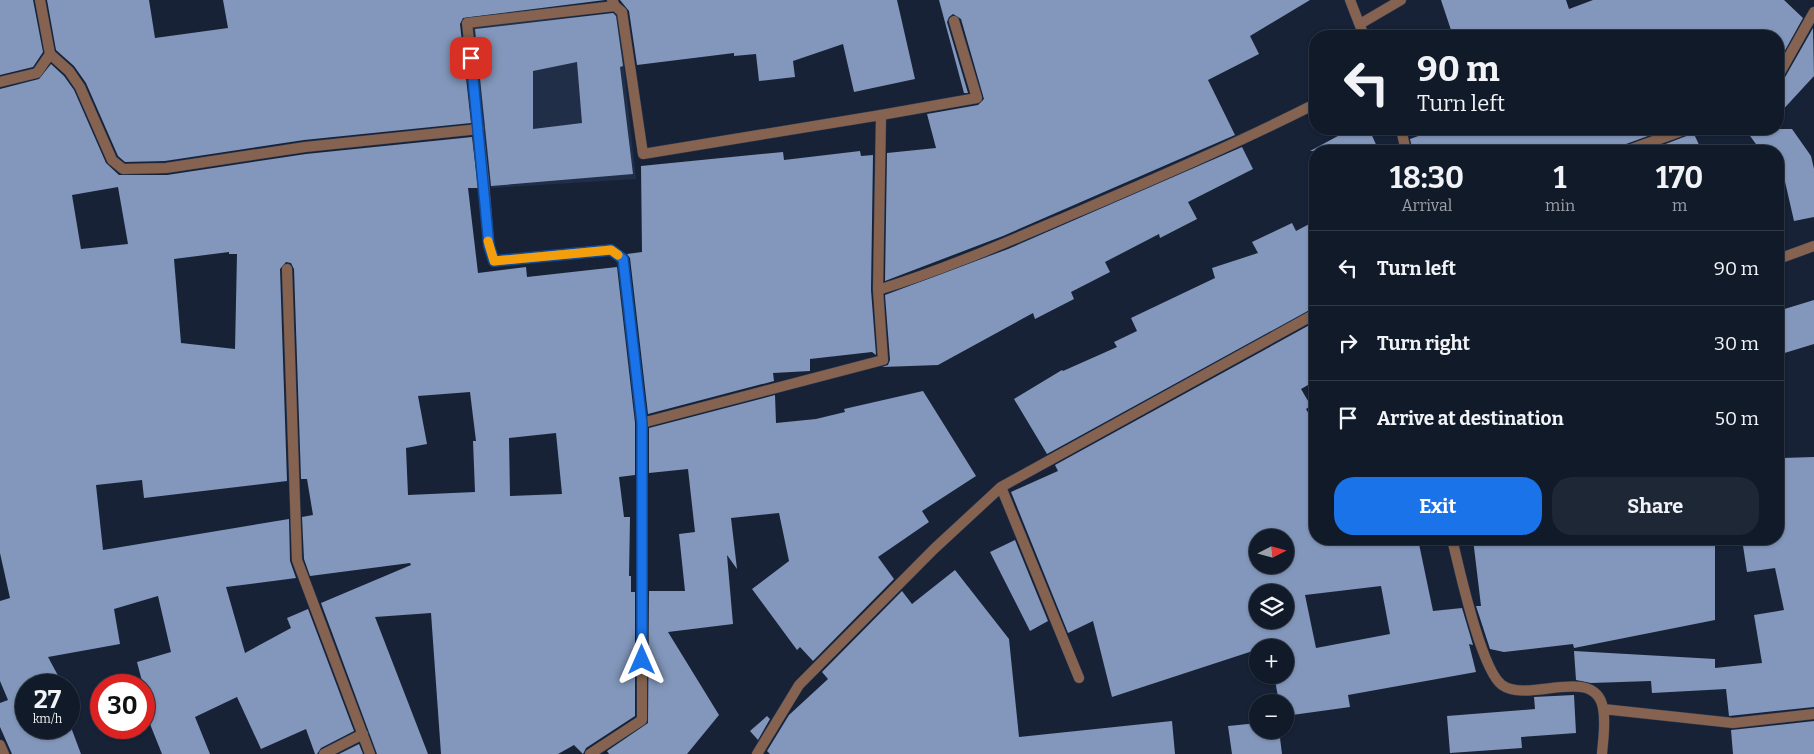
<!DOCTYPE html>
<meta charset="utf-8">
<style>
:root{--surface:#111a29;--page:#1e2735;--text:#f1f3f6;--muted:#9ca1a8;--line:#303846;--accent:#1a73e8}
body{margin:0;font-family:Bitter,serif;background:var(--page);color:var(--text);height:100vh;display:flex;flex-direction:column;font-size:19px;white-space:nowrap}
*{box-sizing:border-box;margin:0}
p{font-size:16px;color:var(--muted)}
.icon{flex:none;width:28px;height:28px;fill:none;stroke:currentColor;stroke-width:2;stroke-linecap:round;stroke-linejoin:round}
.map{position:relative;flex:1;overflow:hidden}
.drawer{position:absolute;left:1309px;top:145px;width:475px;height:400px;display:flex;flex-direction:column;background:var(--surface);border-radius:20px;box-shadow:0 1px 4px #0004,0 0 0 1px var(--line)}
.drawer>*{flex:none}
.top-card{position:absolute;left:1309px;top:30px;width:475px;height:105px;border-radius:20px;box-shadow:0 1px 4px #0004,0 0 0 1px var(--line);background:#111a29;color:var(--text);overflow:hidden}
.needle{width:32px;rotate:84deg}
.buttons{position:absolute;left:1249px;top:529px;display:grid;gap:10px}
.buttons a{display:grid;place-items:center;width:45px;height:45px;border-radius:50%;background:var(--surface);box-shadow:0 1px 4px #0004,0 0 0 1px var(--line);font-size:25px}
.speed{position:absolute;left:15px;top:674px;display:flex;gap:10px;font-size:25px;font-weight:700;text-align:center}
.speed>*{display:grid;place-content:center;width:65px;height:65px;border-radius:50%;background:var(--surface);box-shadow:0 1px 4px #0004,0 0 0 1px var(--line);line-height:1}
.speed small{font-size:12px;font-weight:400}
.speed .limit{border:8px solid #d22;background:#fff;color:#111}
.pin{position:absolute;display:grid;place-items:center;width:42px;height:42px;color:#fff;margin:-21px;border-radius:10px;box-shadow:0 2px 8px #0006}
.me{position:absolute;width:55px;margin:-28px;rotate:0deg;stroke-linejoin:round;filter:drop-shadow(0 0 4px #0008)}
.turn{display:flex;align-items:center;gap:18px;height:105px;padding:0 25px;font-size:22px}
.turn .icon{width:65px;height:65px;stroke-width:2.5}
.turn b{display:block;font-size:35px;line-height:42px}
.eta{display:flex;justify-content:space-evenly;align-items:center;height:85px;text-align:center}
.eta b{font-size:30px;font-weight:700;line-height:35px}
.action{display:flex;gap:10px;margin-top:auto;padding:10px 25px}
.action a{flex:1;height:58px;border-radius:20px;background:var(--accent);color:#fff;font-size:20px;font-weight:700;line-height:58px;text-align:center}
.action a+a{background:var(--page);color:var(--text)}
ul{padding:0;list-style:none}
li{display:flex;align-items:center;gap:15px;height:75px;padding:0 25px;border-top:1px solid var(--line)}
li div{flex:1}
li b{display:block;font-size:19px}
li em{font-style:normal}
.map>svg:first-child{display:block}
.built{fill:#202e48}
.building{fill:#8297bb;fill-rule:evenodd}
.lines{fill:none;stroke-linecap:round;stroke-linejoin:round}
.service-casing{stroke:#343f53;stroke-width:11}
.minor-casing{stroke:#343f53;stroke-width:11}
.service{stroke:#866350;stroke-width:10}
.minor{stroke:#866350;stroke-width:10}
.route-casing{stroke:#114b97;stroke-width:12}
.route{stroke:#1a73e8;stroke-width:9}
.slow{stroke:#f59e0b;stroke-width:9}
</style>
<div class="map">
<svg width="1814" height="754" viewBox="0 0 1814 754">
<rect width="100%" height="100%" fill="#172237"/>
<path class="built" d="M 618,13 L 636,179 L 491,188 L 472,26 Z"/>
<path class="building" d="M 0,0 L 33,0 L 43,52 L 33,67 L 0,75 Z
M 47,0 L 149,0 L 155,38 L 228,28 L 223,0 L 605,0 L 463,18 L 460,24 L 471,123 L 304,140 L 165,161 L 125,162 L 118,156 L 86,83 L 74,66 L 56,50 Z
M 620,0 L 897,0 L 915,79 L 854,92 L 843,44 L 793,61 L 795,77 L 759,81 L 756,54 L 734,56 L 734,53 L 637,65 L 629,11 Z
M 939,0 L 1310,0 L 1250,36 L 1259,54 L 1208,80 L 1235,135 L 1003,236 L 885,281 L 887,153 L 936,148 L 927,114 L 978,105 L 984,99 L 961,19 L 953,14 L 949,17 L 947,22 L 968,93 L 964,93 Z
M 1441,0 L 1566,0 L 1569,9 L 1593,0 L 1784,0 L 1803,18 L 1778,63 L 1778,36 L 1453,36 Z
M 613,13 L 616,16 L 623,66 L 620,67 L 633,174 L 491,186 L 475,29 ZM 577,62 L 582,123 L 533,129 L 533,71 Z
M 1813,28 L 1814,76 L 1778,115 L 1778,83 L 1784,79 Z
M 51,64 L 64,76 L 74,90 L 106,163 L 119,175 L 167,175 L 306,154 L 472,137 L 478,188 L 468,188 L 478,273 L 526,267 L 527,277 L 617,267 L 635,423 L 635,475 L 619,477 L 624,517 L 630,517 L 629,576 L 631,576 L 631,592 L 635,592 L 635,716 L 586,748 L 583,754 L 574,745 L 558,754 L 441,754 L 431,613 L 375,617 L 428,754 L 377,754 L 321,603 L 411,565 L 410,563 L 310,576 L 304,559 L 302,517 L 313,515 L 307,479 L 301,479 L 294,269 L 291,263 L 286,262 L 280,269 L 287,481 L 144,498 L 142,480 L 96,485 L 103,550 L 289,519 L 290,561 L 296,578 L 226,587 L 245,653 L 291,628 L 287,618 L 308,609 L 354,731 L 321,748 L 317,754 L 315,754 L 306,729 L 261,749 L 237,697 L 195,717 L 210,754 L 162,754 L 146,714 L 150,712 L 137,662 L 171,652 L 158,596 L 114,609 L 120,644 L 48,657 L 62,683 L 57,685 L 26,685 L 26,728 L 69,728 L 69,722 L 81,754 L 12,754 L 0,727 L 0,703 L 8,700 L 0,681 L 0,601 L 10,598 L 0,553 L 0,89 L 39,79 ZM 118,187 L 128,244 L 81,249 L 72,195 ZM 229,252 L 229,254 L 237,254 L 235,349 L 181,343 L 174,259 ZM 470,392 L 476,441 L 473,441 L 475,492 L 408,495 L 406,448 L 427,444 L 418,396 ZM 556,433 L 562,494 L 510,496 L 509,438 Z
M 1351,129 L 1369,129 L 1379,151 L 1310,151 Z
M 1438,129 L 1667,129 L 1607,151 L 1413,151 L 1410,139 Z
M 1745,129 L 1792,129 L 1811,156 L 1814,169 L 1814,217 L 1794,221 L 1778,151 L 1761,151 Z
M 1693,132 L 1702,151 L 1650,150 L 1689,135 Z
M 1242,147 L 1253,169 L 1188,202 L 1197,219 L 1160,238 L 1159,234 L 1105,262 L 1110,272 L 1071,292 L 1074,299 L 1035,319 L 1033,313 L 938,365 L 882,367 L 888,365 L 890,360 L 885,295 L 1008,249 Z
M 860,151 L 861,156 L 873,155 L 871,290 L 876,355 L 872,352 L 810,359 L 810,371 L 773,373 L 774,381 L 648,414 L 630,258 L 627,254 L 642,252 L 641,166 L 783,152 L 784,160 Z
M 1315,221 L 1315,307 L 1047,454 L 1014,399 L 1062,370 L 1063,371 L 1117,347 L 1114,342 L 1137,331 L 1131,318 L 1215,278 L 1212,268 L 1258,253 L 1252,242 L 1292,223 L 1296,231 Z
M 1814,300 L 1814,344 L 1778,355 L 1778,311 Z
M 1315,322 L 1315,381 L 1301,389 L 1311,406 L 1306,409 L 1315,425 L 1315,539 L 1418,539 L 1433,611 L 1462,608 L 1473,645 L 1469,644 L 1476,672 L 1348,695 L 1350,707 L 1285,716 L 1285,702 L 1279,702 L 1274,675 L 1285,675 L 1285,648 L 1269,648 L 1268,646 L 1112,697 L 1093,621 L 1068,633 L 1011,492 L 1058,471 L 1055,465 ZM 1258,538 L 1285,538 L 1285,565 L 1258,565 ZM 1381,586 L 1390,634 L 1316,648 L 1305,595 ZM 1258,592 L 1285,592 L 1285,620 L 1258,620 Z
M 923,391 L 976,476 L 922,511 L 929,522 L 878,557 L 894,579 L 813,661 L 800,647 L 797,650 L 752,589 L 789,561 L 779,513 L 731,518 L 737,569 L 727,555 L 733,624 L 668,632 L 719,715 L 687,754 L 609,754 L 607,751 L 648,723 L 649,591 L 685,591 L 679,534 L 695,532 L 688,469 L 649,473 L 649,428 L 775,395 L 776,423 L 816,419 L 845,412 L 844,409 Z
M 1814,457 L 1814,707 L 1729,716 L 1726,689 L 1652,693 L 1651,681 L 1591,683 L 1576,680 L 1574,651 L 1715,659 L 1715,668 L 1762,663 L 1754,615 L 1784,610 L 1775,568 L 1747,572 L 1742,539 L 1778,539 L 1778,496 L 1783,495 L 1782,458 Z
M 1473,539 L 1715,539 L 1715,620 L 1574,648 L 1573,644 L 1504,652 L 1490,649 L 1476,606 L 1481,606 Z
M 1015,540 L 1048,621 L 1030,631 L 990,552 Z
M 955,570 L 1009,639 L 1019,737 L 1172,721 L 1175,754 L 770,754 L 767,751 L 789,715 L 828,679 L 822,672 L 902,591 L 912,604 Z
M 1574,695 L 1576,733 L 1521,737 L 1522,748 L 1450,753 L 1447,716 L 1535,709 L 1534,697 Z
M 767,716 L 770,719 L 758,740 L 750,731 Z
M 1814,721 L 1814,754 L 1733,754 L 1731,730 Z
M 1258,723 L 1258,730 L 1279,730 L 1282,754 L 1232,754 L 1228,726 Z
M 359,744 L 363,754 L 339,754 Z"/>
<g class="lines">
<defs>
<path id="service" d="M 50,54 L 69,71 L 80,87 L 112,160 L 123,169 L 166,168 L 305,147 L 479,129
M 881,115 L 977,98 L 954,21"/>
<path id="minor" d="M 612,0 L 615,6 L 467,23 L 484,182 L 489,246 L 494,261 L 611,250 L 623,259 L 642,423
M 1350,0 L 1364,36
M 615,6 L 622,12 L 643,154 L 881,115 L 878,290
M 1360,24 L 1401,0
M 1778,76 L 1814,12
M 0,82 L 37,73 L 50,54 L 40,0
M 1401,129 L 1406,151
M 1626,151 L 1687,129
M 1778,259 L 1814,246
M 287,269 L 297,560 L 370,754
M 1001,487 L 1079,678
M 1452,539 C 1459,567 1481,670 1502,685 C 1528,704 1595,664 1603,708 C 1606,723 1603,740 1602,754
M 1603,709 L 1733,723 L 1814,714
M 0,745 L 4,754
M 324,754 L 363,734
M 590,754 L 642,720 L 642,423 L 883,360 L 878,290 C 947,269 1014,239 1080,211 C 1159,177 1238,143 1315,104
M 757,754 L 799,685 L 934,549 L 1001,487 L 1315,314"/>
</defs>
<use href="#service" class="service-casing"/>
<use href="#minor" class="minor-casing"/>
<use href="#service" class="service"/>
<use href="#minor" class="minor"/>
</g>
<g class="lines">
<defs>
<path id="route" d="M 471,58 L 489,246 L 494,261 L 611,250 L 623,259 L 642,423 L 642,660"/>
</defs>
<use href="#route" class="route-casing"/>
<use href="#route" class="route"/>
<path class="slow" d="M 488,241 L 494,261 L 611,250 L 618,255"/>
</g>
</svg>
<div class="buttons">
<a><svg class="needle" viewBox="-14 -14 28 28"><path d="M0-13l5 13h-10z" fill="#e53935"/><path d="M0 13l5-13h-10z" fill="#9ca1a8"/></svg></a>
<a><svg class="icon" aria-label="layers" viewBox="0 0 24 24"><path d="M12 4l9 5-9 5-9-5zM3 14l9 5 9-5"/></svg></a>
<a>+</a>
<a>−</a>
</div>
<div class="speed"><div>27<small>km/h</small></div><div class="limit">30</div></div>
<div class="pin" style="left:471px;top:58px;background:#d93025"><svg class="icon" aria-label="arrive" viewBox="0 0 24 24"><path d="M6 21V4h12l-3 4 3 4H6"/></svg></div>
<svg class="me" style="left:642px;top:660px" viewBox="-20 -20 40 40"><path d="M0-17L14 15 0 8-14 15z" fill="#1a73e8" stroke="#fff" stroke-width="4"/></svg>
<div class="top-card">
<div class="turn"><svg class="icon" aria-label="left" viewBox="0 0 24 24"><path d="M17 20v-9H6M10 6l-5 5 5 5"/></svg><div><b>90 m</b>Turn left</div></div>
</div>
<section class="drawer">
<div class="eta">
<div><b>18:30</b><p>Arrival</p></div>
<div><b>1</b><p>min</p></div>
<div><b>170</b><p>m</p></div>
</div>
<ul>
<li><svg class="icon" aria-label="left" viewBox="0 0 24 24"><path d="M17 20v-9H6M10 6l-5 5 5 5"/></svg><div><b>Turn left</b></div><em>90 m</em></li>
<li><svg class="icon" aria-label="right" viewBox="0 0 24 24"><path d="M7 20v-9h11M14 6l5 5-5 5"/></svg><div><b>Turn right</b></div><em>30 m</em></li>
<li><svg class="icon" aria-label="arrive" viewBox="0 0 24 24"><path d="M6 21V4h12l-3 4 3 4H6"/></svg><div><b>Arrive at destination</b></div><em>50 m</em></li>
</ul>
<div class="action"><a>Exit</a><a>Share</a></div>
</section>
</div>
